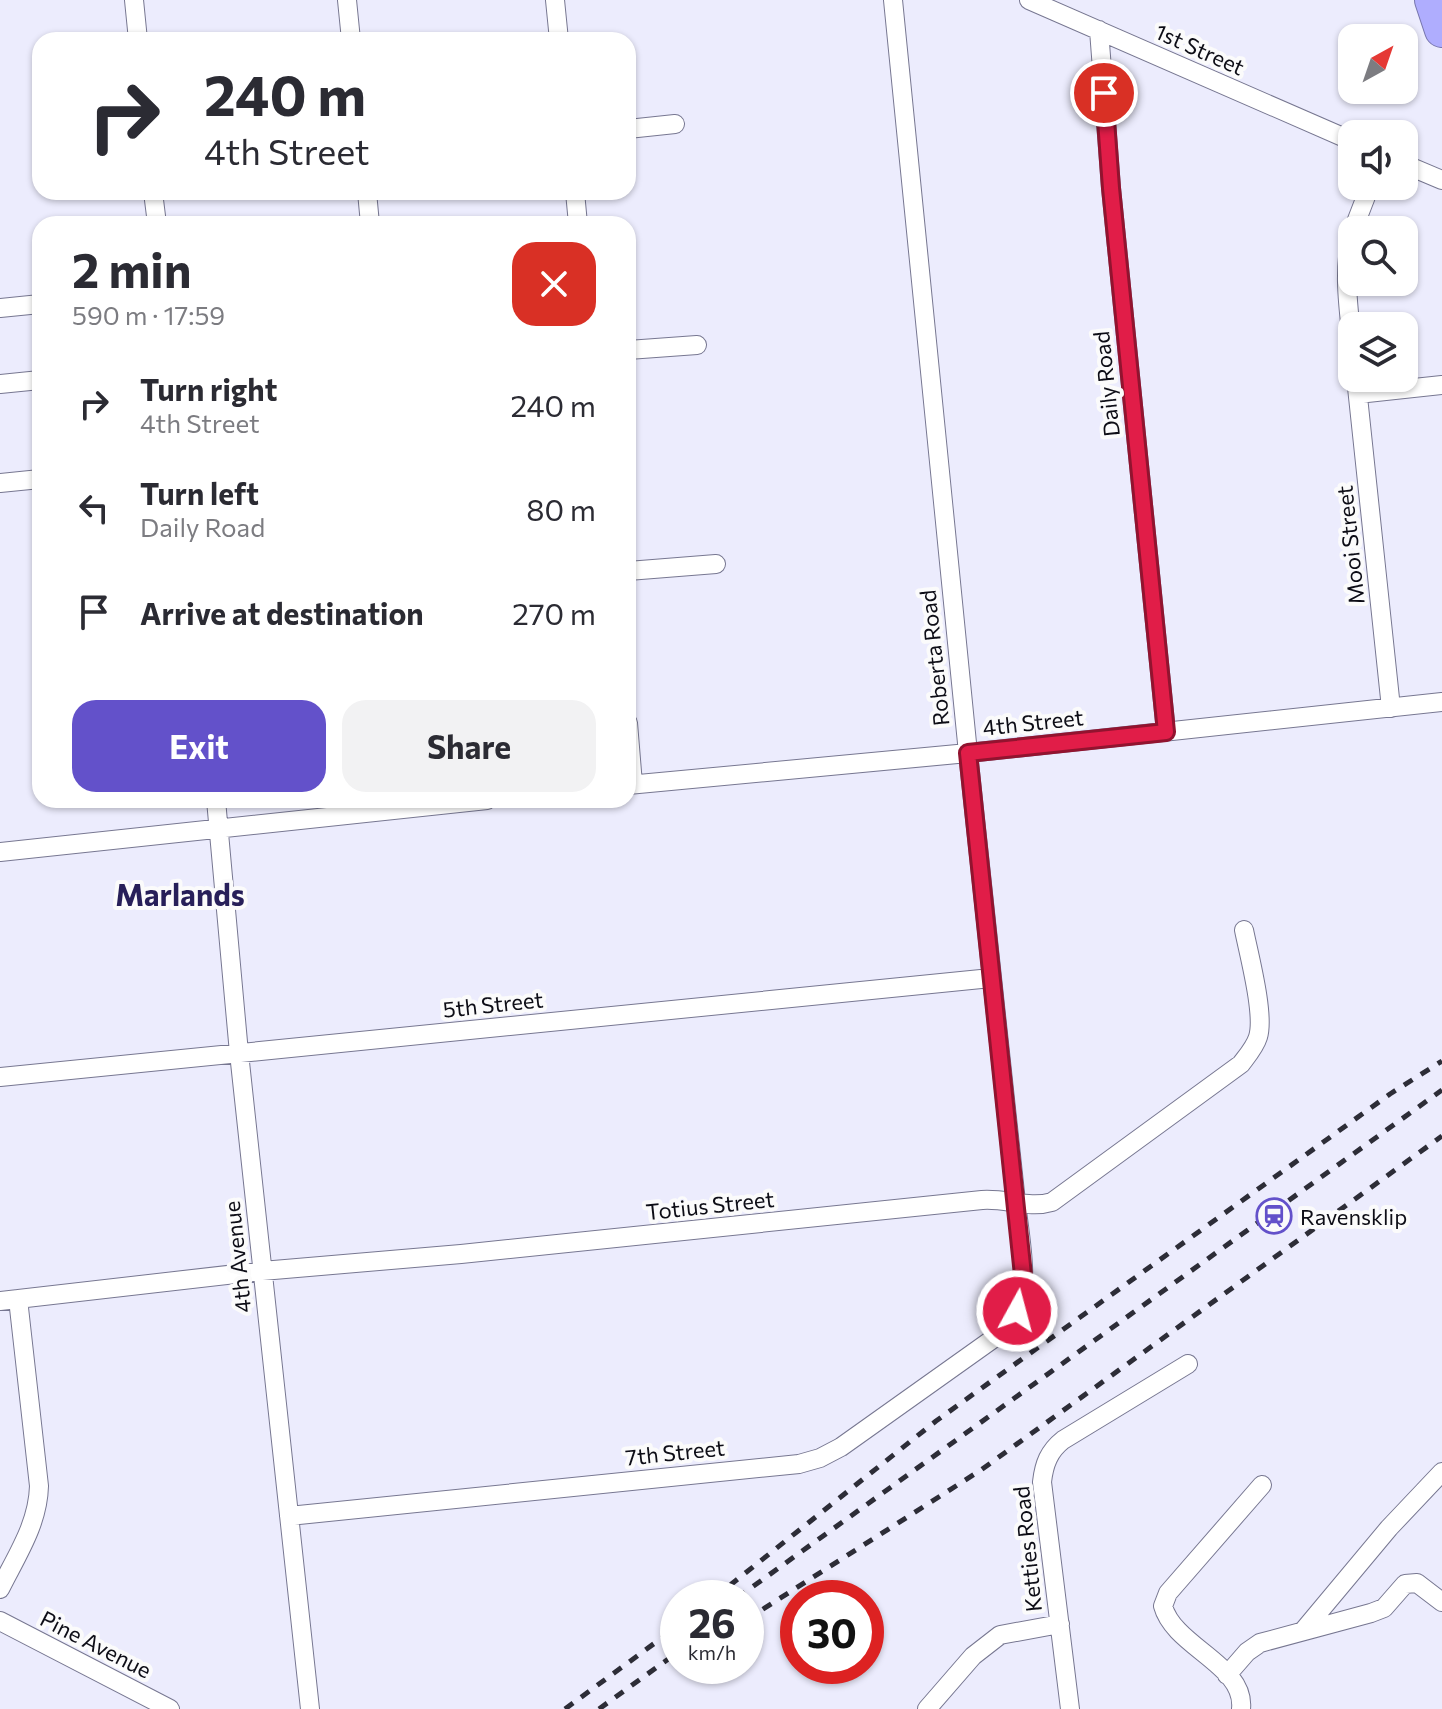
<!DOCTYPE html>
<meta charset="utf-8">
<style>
:root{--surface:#fff;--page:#f2f2f3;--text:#2b2b33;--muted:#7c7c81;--accent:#6351ca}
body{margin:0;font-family:Commissioner,sans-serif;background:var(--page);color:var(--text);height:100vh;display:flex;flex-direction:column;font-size:30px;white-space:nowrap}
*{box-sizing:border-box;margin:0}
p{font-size:26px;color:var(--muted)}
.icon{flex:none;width:44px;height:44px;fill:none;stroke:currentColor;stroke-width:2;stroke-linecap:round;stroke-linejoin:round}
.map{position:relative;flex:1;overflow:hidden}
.details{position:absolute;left:32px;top:216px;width:604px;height:592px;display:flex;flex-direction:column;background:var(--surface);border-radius:24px;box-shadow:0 2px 6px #0004}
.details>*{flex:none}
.guide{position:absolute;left:32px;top:32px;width:604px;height:168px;border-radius:24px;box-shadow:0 2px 6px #0004;background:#fff;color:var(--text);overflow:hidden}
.needle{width:52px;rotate:40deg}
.buttons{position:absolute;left:1338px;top:24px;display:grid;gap:16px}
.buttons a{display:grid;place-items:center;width:80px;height:80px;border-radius:16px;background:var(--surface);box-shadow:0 2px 6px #0004;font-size:40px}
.speed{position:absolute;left:660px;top:1580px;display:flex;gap:16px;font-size:40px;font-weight:700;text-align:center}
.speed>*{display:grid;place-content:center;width:104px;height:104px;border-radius:50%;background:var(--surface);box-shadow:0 2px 6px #0004;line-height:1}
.speed small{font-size:20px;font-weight:400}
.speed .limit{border:12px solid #d22;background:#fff;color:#111}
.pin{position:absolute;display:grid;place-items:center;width:68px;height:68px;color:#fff;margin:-34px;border:4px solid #fff;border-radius:50%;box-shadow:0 2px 8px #0007}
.me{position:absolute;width:88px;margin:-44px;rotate:7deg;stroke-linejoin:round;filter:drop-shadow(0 0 6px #0008)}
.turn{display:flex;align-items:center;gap:28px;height:168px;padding:0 40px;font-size:36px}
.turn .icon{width:104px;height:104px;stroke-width:2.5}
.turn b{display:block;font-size:56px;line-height:68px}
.round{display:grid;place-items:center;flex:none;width:84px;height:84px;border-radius:24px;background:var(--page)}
.head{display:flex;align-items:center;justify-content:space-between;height:136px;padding:0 40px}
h1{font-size:48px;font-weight:700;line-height:60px}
.cta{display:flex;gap:16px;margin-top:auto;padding:16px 40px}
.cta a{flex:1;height:92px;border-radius:24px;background:var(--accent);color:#fff;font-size:32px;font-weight:700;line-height:92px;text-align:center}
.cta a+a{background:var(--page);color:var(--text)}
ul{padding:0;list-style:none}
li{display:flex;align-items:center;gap:24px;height:104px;padding:0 40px}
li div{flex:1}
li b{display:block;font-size:30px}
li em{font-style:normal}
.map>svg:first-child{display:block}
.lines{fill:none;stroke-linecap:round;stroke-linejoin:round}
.minor-casing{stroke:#777791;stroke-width:20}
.motorway-casing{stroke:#7675ad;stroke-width:36}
.minor{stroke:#fff;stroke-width:18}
.motorway{stroke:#afadfe;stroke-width:34}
.rail{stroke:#2d2d37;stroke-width:5;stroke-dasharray:10 10;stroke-linecap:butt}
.route-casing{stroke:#92132f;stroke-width:20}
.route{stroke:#e11d48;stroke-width:14}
.labels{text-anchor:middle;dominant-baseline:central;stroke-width:8;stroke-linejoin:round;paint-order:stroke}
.street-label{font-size:22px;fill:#0d0d16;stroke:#fbfbfb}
.poi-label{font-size:22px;fill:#0d0d16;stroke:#fbfbfb;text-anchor:start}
.district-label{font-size:30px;font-weight:bold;fill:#271f59;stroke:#fbfbfb}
</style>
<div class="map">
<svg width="1442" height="1709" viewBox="0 0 1442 1709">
<rect width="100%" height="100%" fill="#ececfd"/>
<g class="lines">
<defs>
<path id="minor" d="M 134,0 L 138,40
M 347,0 L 351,40
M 555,0 L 559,40
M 1029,0 L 1352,141
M 1099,30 L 1111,188 L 1166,732
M 628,129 L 675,124
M 1404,164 L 1442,180
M 153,192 L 157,224
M 367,192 L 370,224
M 575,192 L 578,224
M 1353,230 L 1370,186
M 1352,233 C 1343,270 1348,304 1352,341
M 0,308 L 40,304
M 628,350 L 697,345
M 1356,378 L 1391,708
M 0,384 L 40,380
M 1358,394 L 1442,385
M 0,483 L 40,479
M 628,571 L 716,564
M 628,723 L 633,784
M 628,785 L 968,753 L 1442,702
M 216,800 L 239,1053 L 310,1709
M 0,852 L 487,800
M 0,1077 L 991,978
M 0,1301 L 262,1271 L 461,1254 L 982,1200 C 1006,1198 1029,1209 1052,1202 L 1241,1064 C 1247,1056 1255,1047 1258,1037 C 1265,1015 1249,955 1244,930
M 289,1516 L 799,1464 L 820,1458 L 841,1447 L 997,1336 C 1005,1328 1013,1321 1017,1311 C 1030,1282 1019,1233 1016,1202 L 968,753 L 893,0
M 0,1589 C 17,1555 38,1524 39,1486 L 18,1299
M 0,1621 L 170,1709
M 1303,1631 L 1389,1528 L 1442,1472
M 1227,1675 L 1247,1652 L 1260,1643 L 1371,1613 L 1384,1608 L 1405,1584 L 1417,1583 L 1442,1602
M 927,1709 L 973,1656 L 1000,1635 L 1060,1624
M 1070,1709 L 1042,1482 C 1044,1464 1049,1451 1063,1440 L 1188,1364
M 1241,1709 C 1246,1665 1174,1647 1163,1606 L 1168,1593 L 1262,1485"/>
<path id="motorway" d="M 1432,0 L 1442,30"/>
</defs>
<use href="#minor" class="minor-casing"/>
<use href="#motorway" class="motorway-casing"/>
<use href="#minor" class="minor"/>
<use href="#motorway" class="motorway"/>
<path class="rail" d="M 714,1598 L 936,1421 L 1390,1094 L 1442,1061
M 737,1598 L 1442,1090
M 746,1620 L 981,1470 L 1442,1136
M 565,1709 L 678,1626
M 599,1709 L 678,1652"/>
</g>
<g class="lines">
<defs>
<path id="route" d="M 1017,1311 L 1022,1294 L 1023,1275 L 968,753 L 1166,732 L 1111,188 L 1104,93"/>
</defs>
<use href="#route" class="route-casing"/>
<use href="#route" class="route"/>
</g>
<defs>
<symbol id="station-ring" viewBox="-11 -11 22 22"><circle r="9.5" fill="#fbfbfb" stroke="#6351ca" stroke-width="1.5"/><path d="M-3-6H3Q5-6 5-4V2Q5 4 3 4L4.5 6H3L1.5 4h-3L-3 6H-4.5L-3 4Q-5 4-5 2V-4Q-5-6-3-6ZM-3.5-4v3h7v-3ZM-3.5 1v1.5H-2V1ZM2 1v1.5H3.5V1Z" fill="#6351ca"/></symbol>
</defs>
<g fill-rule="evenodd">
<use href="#station-ring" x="1254" y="1196" width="40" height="40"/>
</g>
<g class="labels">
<g class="street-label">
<text transform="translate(1200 49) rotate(24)">1st Street</text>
<text transform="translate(1106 384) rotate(-96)">Daily Road</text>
<text transform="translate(1350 545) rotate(-96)">Mooi Street</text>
<text transform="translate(934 658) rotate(-96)">Roberta Road</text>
<text transform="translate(1033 722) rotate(-6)">4th Street</text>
<text transform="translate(493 1004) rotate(-6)">5th Street</text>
<text transform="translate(710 1205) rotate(-6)">Totius Street</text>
<text transform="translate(237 1257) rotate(-96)">4th Avenue</text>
<text transform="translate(675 1452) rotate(-6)">7th Street</text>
<text transform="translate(1027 1549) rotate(-96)">Ketties Road</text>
<text transform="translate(96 1644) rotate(27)">Pine Avenue</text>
</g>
<g class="poi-label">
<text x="1300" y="1216">Ravensklip</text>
</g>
<g class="district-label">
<text x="180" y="893">Marlands</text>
</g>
</g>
</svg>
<div class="buttons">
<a><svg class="needle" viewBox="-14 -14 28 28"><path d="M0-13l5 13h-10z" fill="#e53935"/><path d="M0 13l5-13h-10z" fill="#7c7c81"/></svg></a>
<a><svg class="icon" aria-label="sound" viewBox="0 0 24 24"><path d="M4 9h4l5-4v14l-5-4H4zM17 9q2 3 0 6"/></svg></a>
<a><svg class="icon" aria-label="search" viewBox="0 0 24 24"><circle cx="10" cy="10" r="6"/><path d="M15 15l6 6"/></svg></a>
<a><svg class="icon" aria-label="layers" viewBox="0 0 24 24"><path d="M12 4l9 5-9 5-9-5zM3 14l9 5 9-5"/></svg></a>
</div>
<div class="speed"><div>26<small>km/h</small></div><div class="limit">30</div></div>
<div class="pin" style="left:1104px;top:93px;background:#d93025"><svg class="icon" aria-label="arrive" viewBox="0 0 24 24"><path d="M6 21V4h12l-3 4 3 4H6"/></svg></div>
<svg class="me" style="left:1017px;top:1311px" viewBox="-20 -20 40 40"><circle r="17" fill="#e11d48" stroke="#fff" stroke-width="3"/><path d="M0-11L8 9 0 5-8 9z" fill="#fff"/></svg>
<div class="guide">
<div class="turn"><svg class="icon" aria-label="right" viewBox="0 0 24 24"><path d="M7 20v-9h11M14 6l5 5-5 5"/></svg><div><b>240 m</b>4th Street</div></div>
</div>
<section class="details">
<div class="head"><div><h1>2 min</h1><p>590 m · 17:59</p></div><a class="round" style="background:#d93025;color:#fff"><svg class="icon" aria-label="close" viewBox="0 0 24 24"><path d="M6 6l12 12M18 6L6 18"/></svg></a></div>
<ul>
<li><svg class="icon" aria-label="right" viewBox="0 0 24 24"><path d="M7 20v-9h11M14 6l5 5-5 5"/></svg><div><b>Turn right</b><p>4th Street</p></div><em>240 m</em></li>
<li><svg class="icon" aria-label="left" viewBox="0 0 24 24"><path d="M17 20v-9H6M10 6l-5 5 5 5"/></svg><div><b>Turn left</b><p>Daily Road</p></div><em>80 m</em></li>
<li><svg class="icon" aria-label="arrive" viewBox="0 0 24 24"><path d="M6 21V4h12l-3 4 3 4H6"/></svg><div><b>Arrive at destination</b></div><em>270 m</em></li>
</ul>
<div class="cta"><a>Exit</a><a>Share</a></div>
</section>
</div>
